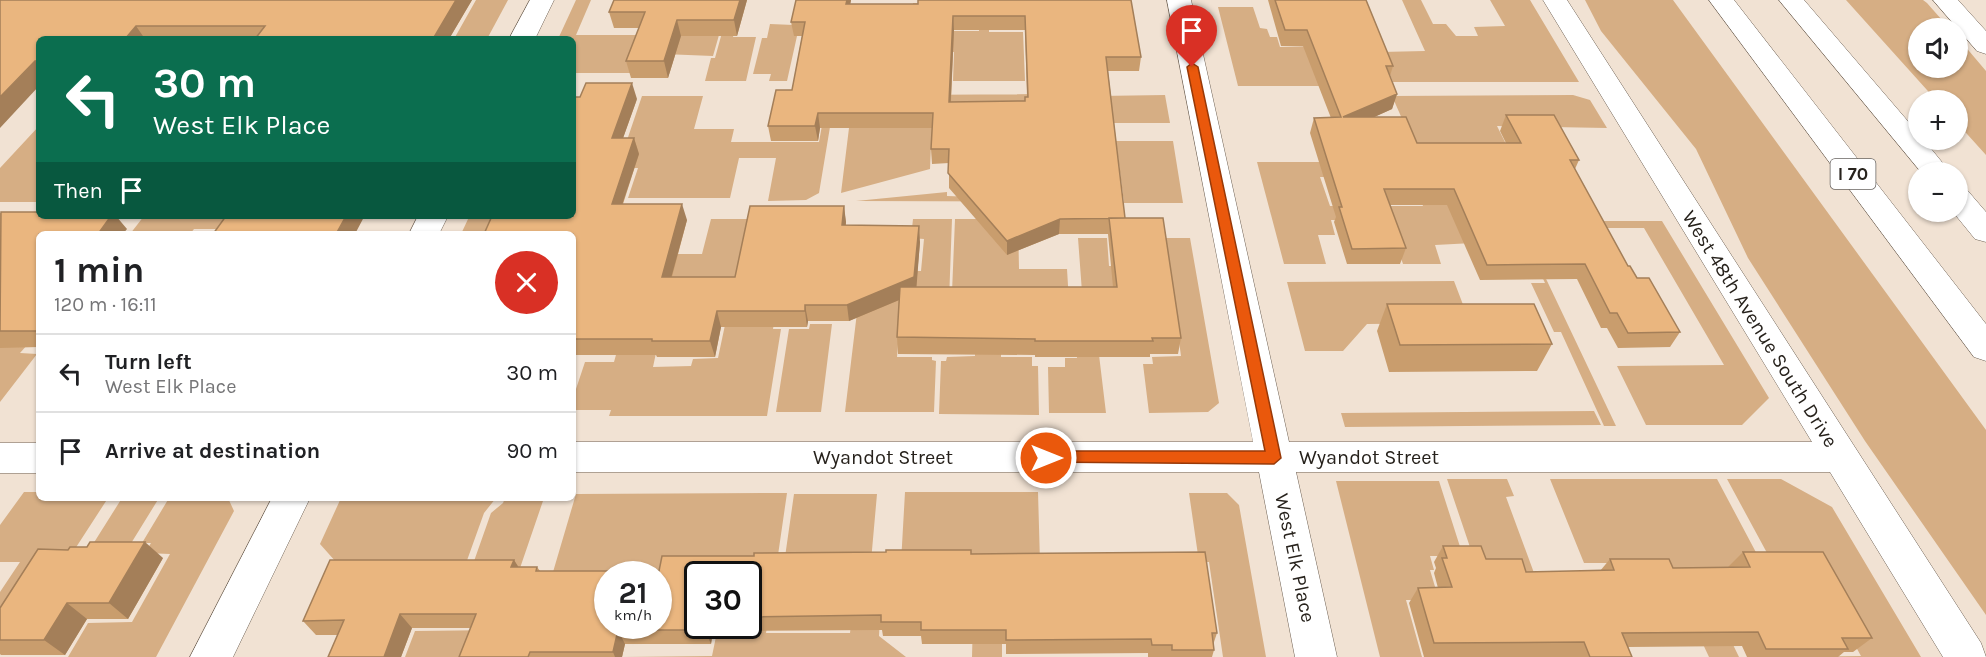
<!DOCTYPE html>
<meta charset="utf-8">
<style>
:root{--surface:#fff;--page:#f2f2f2;--text:#202124;--muted:#757577;--line:#e0e0e0}
body{margin:0;font-family:Karla,sans-serif;background:var(--page);color:var(--text);height:100vh;display:flex;flex-direction:column;font-size:22px;white-space:nowrap}
*{box-sizing:border-box;margin:0}
p{font-size:20px;color:var(--muted)}
.icon{flex:none;width:33px;height:33px;fill:none;stroke:currentColor;stroke-width:2;stroke-linecap:round;stroke-linejoin:round}
.map{position:relative;flex:1;overflow:hidden}
.drawer{position:absolute;left:36px;top:231px;width:540px;height:270px;display:flex;flex-direction:column;background:var(--surface);border-radius:9px;box-shadow:0 2px 4px #0004}
.drawer>*{flex:none}
.banner{position:absolute;left:36px;top:36px;width:540px;height:183px;border-radius:9px;box-shadow:0 2px 4px #0004;background:#0b6e4f;color:#fff;overflow:hidden}
.controls{position:absolute;left:1908px;top:18px;display:grid;gap:12px}
.controls a{display:grid;place-items:center;width:60px;height:60px;border-radius:50%;background:var(--surface);box-shadow:0 2px 4px #0004;font-size:30px}
.speed{position:absolute;left:594px;top:561px;display:flex;gap:12px;font-size:30px;font-weight:700;text-align:center}
.speed>*{display:grid;place-content:center;width:78px;height:78px;border-radius:50%;background:var(--surface);box-shadow:0 2px 4px #0004;line-height:1}
.speed small{font-size:15px;font-weight:400}
.speed .limit{border:3px solid #111;border-radius:9px;background:#fff;color:#111}
.pin{position:absolute;display:grid;place-items:center;width:51px;height:51px;color:#fff;margin:-62px -26px;border-radius:50% 50% 50% 0;rotate:-45deg;box-shadow:0 0 6px #0007}
.pin .icon{rotate:45deg}
.me{position:absolute;width:66px;margin:-33px;rotate:90deg;stroke-linejoin:round;filter:drop-shadow(0 0 4px #0008)}
.turn{display:flex;align-items:center;gap:21px;height:126px;padding:0 18px;font-size:27px}
.turn .icon{width:78px;height:78px;stroke-width:2.5}
.turn b{display:block;font-size:42px;line-height:51px}
.then{display:flex;align-items:center;height:57px;padding:0 18px;background:#0003;gap:12px;font-size:22px}
.round{display:grid;place-items:center;flex:none;width:63px;height:63px;border-radius:32px;background:var(--page)}
.head{display:flex;align-items:center;justify-content:space-between;height:102px;padding:0 18px}
h1{font-size:36px;font-weight:700;line-height:45px}
ul{padding:0;list-style:none}
li{display:flex;align-items:center;gap:18px;height:78px;padding:0 18px;border-top:2px solid var(--line)}
li div{flex:1}
li b{display:block;font-size:22px}
li em{font-style:normal}
.map>svg:first-child{display:block}
.green{fill:#d6ae84}
.lines{fill:none;stroke-linecap:round;stroke-linejoin:round}
.minor-casing{stroke:#6e6154;stroke-width:1}
.highway-casing{stroke:#6e6154;stroke-width:1}
.minor{fill:#fff;fill-rule:evenodd}
.highway{fill:#fff;fill-rule:evenodd}
.wall{fill:#c99d6d;fill-rule:evenodd}
.shaded-wall{fill:#a47f59}
.building{fill:#eab67f;stroke:#a47f59;stroke-width:1.5;fill-rule:evenodd}
.route{fill:#ea580c;stroke:#983908;stroke-width:1.5}
.labels{text-anchor:middle;dominant-baseline:central;stroke-width:4.5;stroke-linejoin:round;paint-order:stroke}
.shield{fill:#fff;stroke:#686460;stroke-width:1.5}
.shield-label{font-size:18px;font-weight:bold;fill:#27221c}
.street-label{font-size:20px;fill:#27221c;stroke:#fff}
</style>
<div class="map">
<svg width="1986" height="657" viewBox="0 0 1986 657">
<rect width="100%" height="100%" fill="#f1e2d3"/>
<path class="green" d="M 476,0 L 508,0 L 487,39 L 454,39 Z
M 576,0 L 591,0 L 576,35 L 641,35 L 721,28 L 713,56 L 638,53 L 630,73 L 573,73 L 573,39 L 558,39 Z
M 731,0 L 735,28 L 733,37 L 756,37 L 746,81 L 705,81 L 711,58 L 715,58 Z
M 805,0 L 787,81 L 769,81 L 771,74 L 753,74 L 762,38 L 767,38 L 770,24 L 794,25 Z
M 1402,0 L 1421,0 L 1433,24 L 1446,24 L 1456,36 L 1478,36 L 1474,27 L 1505,26 L 1490,0 L 1530,0 L 1579,82 L 1393,82 L 1381,52 L 1425,51 Z
M 1585,0 L 1673,0 L 1986,430 L 1986,615 L 1865,441 L 1748,258 L 1696,149 L 1601,31 Z
M 1846,0 L 1923,0 L 1927,3 L 1949,28 L 1918,28 L 1918,68 L 1958,68 L 1958,38 L 1986,71 L 1986,155 L 1958,124 L 1958,100 L 1936,100 Z
M 913,3 L 919,3 L 945,31 L 979,31 L 979,17 L 989,18 L 989,32 L 1023,32 L 1025,81 L 953,81 L 954,52 L 909,52 Z
M 1218,7 L 1253,7 L 1260,28 L 1267,29 L 1270,37 L 1277,37 L 1280,47 L 1314,46 L 1321,86 L 1238,86 Z
M 1038,94 L 953,145 L 931,145 L 930,169 L 841,193 L 849,128 L 901,128 L 904,95 Z
M 1165,95 L 1170,123 L 1114,123 L 1099,96 Z
M 1573,95 L 1590,100 L 1607,128 L 1497,126 L 1520,172 L 1411,155 L 1403,121 L 1392,96 Z
M 642,96 L 703,96 L 694,129 L 734,129 L 731,142 L 819,142 L 826,103 L 834,103 L 819,193 L 806,200 L 768,201 L 776,158 L 739,158 L 730,198 L 628,198 L 638,168 L 621,168 L 623,152 Z
M 39,126 L 39,202 L 0,202 L 0,168 Z
M 1116,141 L 1173,141 L 1183,203 L 1124,203 Z
M 1405,159 L 1500,182 L 1616,426 L 1604,426 L 1561,332 L 1554,332 L 1531,283 L 1545,283 L 1514,217 L 1492,242 L 1435,245 L 1441,264 L 1403,264 L 1388,220 L 1331,220 L 1335,235 L 1318,235 L 1326,264 L 1284,264 L 1257,162 L 1332,162 L 1336,177 L 1320,177 L 1330,206 L 1423,206 Z
M 947,192 L 947,196 L 1120,202 L 856,201 Z
M 144,216 L 279,216 L 237,229 L 194,229 L 190,234 L 130,234 Z
M 469,217 L 502,217 L 494,234 L 461,234 Z
M 711,219 L 753,219 L 794,284 L 678,291 L 655,254 L 702,254 Z
M 913,219 L 952,219 L 949,301 L 900,319 L 897,357 L 932,357 L 932,360 L 936,361 L 934,412 L 845,412 L 862,271 L 921,271 L 924,239 L 911,238 Z
M 955,219 L 1018,219 L 1019,269 L 1067,269 L 1069,302 L 1001,302 L 1001,357 L 1032,357 L 1032,366 L 1038,366 L 1039,415 L 939,414 L 941,361 L 946,361 L 947,357 L 975,356 L 975,317 L 951,317 Z
M 1588,221 L 1662,221 L 1769,398 L 1742,425 L 1646,425 L 1617,366 L 1724,365 L 1644,228 L 1592,228 Z
M 1078,238 L 1107,238 L 1109,266 L 1128,266 L 1136,271 L 1093,305 L 1106,413 L 1049,413 L 1048,367 L 1065,367 L 1065,358 L 1077,358 L 1073,293 L 1082,292 Z
M 1165,238 L 1190,238 L 1219,403 L 1208,412 L 1149,413 L 1143,364 L 1153,364 L 1152,357 L 1181,356 Z
M 1454,281 L 1470,323 L 1367,324 L 1343,351 L 1305,351 L 1287,282 Z
M 729,306 L 774,323 L 773,329 L 781,329 L 767,416 L 609,416 L 611,410 L 573,410 L 573,398 L 585,362 L 614,362 L 629,308 L 656,353 L 653,367 L 691,366 L 693,359 L 718,358 Z
M 810,324 L 832,324 L 821,412 L 776,412 L 789,329 L 809,329 Z
M 28,344 L 20,353 L 37,354 L 0,402 L 0,346 Z
M 1594,411 L 1601,425 L 1345,427 L 1341,413 Z
M 1447,479 L 1507,479 L 1514,496 L 1506,497 L 1565,657 L 1545,657 L 1514,570 L 1473,556 Z
M 1550,479 L 1717,479 L 1759,558 L 1746,566 L 1727,567 L 1733,579 L 1720,618 L 1739,657 L 1709,657 L 1694,625 L 1630,563 L 1584,563 Z
M 1727,479 L 1781,479 L 1832,507 L 1921,657 L 1782,657 L 1861,656 L 1810,564 L 1773,564 Z
M 1336,481 L 1439,481 L 1463,556 L 1430,556 L 1434,570 L 1430,570 L 1439,600 L 1406,600 L 1422,657 L 1380,657 Z
M 24,492 L 39,492 L 39,498 L 108,498 L 62,569 L 0,651 L 0,592 L 20,562 L 0,562 L 0,525 Z
M 905,492 L 1038,492 L 1040,562 L 901,563 Z
M 787,493 L 777,562 L 748,574 L 608,574 L 578,657 L 405,657 L 415,631 L 499,630 L 530,650 L 576,494 Z
M 1189,493 L 1227,493 L 1239,505 L 1266,657 L 1223,657 L 1209,562 L 1199,562 Z
M 794,494 L 877,494 L 868,595 L 784,564 Z
M 122,498 L 159,498 L 130,545 L 83,560 Z
M 169,498 L 228,498 L 234,511 L 156,657 L 68,657 L 88,623 L 132,622 L 170,554 L 145,553 L 151,543 L 142,543 Z
M 341,498 L 496,498 L 484,513 L 465,566 L 344,571 L 320,544 Z
M 505,498 L 544,498 L 519,571 L 473,564 L 491,513 L 503,503 Z
M 974,577 L 1002,577 L 1002,657 L 972,657 Z
M 854,598 L 881,598 L 879,636 L 906,657 L 623,657 L 712,656 L 718,627 L 767,627 L 766,633 L 850,633 Z"/>
<g class="lines">
<defs>
<path id="minor" d="M 530,0 L 554,0 L 535,39 L 509,39 Z
M 1167,0 L 1191,0 L 1289,442 L 1812,442 L 1543,0 L 1567,0 L 1981,643 L 1986,657 L 1943,657 L 1830,472 L 1296,472 L 1337,657 L 1295,657 L 1259,472 L 573,472 L 573,442 L 1253,442 Z
M 1933,0 L 1958,0 L 1986,31 L 1986,54 L 1977,51 Z
M 418,216 L 448,216 L 439,234 L 409,234 Z
M 0,443 L 39,443 L 39,473 L 0,473 Z
M 272,498 L 310,498 L 233,657 L 190,657 Z"/>
<path id="highway" d="M 1709,0 L 1734,0 L 1986,324 L 1986,361 L 1974,357 Z
M 1779,0 L 1804,0 L 1918,133 L 1918,140 L 1924,140 L 1950,172 L 1921,172 Z
M 1958,188 L 1968,191 L 1986,212 L 1986,242 L 1975,239 L 1953,212 L 1958,212 Z"/>
</defs>
<use href="#minor" class="minor-casing"/>
<use href="#highway" class="highway-casing"/>
<use href="#minor" class="minor"/>
<use href="#highway" class="highway"/>
</g>
<path class="wall" d="M 0,0 L 472,0 L 449,39 L 39,39 L 39,86 Z
M 614,0 L 747,0 L 737,36 L 681,36 L 668,78 L 631,78 L 626,61 L 639,28 L 614,28 L 609,12 Z
M 796,0 L 851,0 L 850,4 L 918,4 L 1131,0 L 1141,57 L 1139,71 L 1108,71 L 1125,218 L 1181,338 L 1178,354 L 1150,354 L 1150,357 L 1035,357 L 1035,355 L 898,354 L 897,337 L 899,300 L 849,321 L 808,321 L 807,327 L 721,327 L 715,357 L 657,357 L 656,355 L 573,355 L 573,216 L 637,99 L 623,138 L 634,138 L 639,154 L 623,204 L 687,220 L 672,277 L 735,277 L 844,206 L 846,225 L 920,242 L 916,287 L 1113,287 L 1108,234 L 1059,234 L 1007,255 L 949,188 L 949,163 L 932,164 L 931,149 L 933,128 L 820,128 L 818,141 L 771,141 L 768,126 L 792,90 L 802,36 L 794,36 L 791,22 ZM 954,30 L 1025,30 L 1027,97 L 1024,101 L 951,102 Z
M 1268,0 L 1366,0 L 1393,66 L 1390,76 L 1397,94 L 1392,109 L 1374,117 L 1417,143 L 1506,143 L 1500,131 L 1506,115 L 1579,160 L 1575,169 L 1628,266 L 1680,332 L 1670,347 L 1618,348 L 1607,328 L 1601,328 L 1577,279 L 1480,280 L 1447,205 L 1389,205 L 1406,248 L 1400,264 L 1347,264 L 1334,222 L 1336,217 L 1310,133 L 1314,118 L 1331,118 L 1303,46 L 1281,46 Z
M 0,213 L 127,229 L 39,234 L 39,347 L 0,348 Z
M 1387,304 L 1552,344 L 1537,371 L 1389,372 L 1377,331 Z
M 1443,546 L 1526,572 L 1600,571 L 1610,559 L 1673,568 L 1728,567 L 1743,552 L 1872,638 L 1853,652 L 1844,652 L 1838,657 L 1747,657 L 1742,646 L 1628,647 L 1632,657 L 1424,657 L 1409,603 L 1418,588 L 1438,588 L 1434,573 L 1436,568 L 1434,562 Z
M 971,554 L 1217,633 L 1213,645 L 1214,650 L 1212,657 L 1148,657 L 1148,653 L 1006,654 L 1006,644 L 922,644 L 921,636 L 883,636 L 882,630 L 713,631 L 711,644 L 625,644 L 622,657 L 459,657 L 470,628 L 412,628 L 401,657 L 328,657 L 338,635 L 316,635 L 303,621 L 514,560 L 518,567 L 537,567 L 540,571 L 659,571 L 754,556 ZM 748,574 L 748,626 L 698,626 Z
M 163,558 L 128,619 L 87,619 L 65,655 L 1,655 L 0,654 L 0,608 Z"/>
<path class="shaded-wall" d="M 456,0 L 472,0 L 449,39 L 433,39 Z
M 740,0 L 747,0 L 737,36 L 734,20 Z
M 847,0 L 851,0 L 848,18 L 846,4 Z
M 953,16 L 954,30 L 950,116 L 949,102 Z
M 677,20 L 681,36 L 668,78 L 664,61 Z
M 136,26 L 145,39 L 125,39 Z
M 35,61 L 39,67 L 39,86 L 0,128 L 0,97 Z
M 632,83 L 637,99 L 617,155 L 612,138 Z
M 1397,94 L 1392,109 L 1339,133 L 1343,117 Z
M 818,113 L 820,128 L 818,141 L 815,126 Z
M 634,138 L 639,154 L 617,220 L 612,204 Z
M 682,204 L 687,220 L 667,293 L 662,277 Z
M 844,206 L 846,222 L 844,241 L 842,225 Z
M 111,216 L 116,216 L 127,229 L 123,234 L 98,234 Z
M 346,216 L 363,216 L 364,217 L 355,234 L 336,234 Z
M 1060,219 L 1059,234 L 1007,255 L 1007,241 Z
M 919,226 L 920,242 L 916,293 L 849,321 L 847,305 Z
M 805,305 L 808,321 L 807,327 L 805,311 Z
M 717,311 L 721,327 L 715,357 L 710,341 Z
M 145,542 L 163,558 L 128,619 L 109,603 Z
M 514,560 L 523,574 L 511,567 Z
M 67,603 L 87,619 L 65,655 L 44,640 Z
M 400,614 L 412,628 L 401,657 L 384,657 Z
M 706,626 L 711,626 L 713,631 L 711,644 L 705,630 Z
M 618,630 L 625,644 L 622,657 L 615,657 L 613,652 Z"/>
<path class="building" d="M 0,0 L 456,0 L 433,39 L 255,39 L 265,26 L 136,26 L 125,39 L 39,39 L 39,61 L 35,61 L 0,97 Z
M 614,0 L 740,0 L 734,20 L 677,20 L 664,61 L 626,61 L 645,12 L 609,12 Z
M 796,0 L 847,0 L 846,4 L 918,4 L 918,0 L 1131,0 L 1141,57 L 1106,57 L 1125,218 L 1060,219 L 1007,241 L 948,173 L 949,149 L 931,149 L 933,113 L 818,113 L 815,126 L 768,126 L 776,90 L 792,90 L 805,22 L 791,22 ZM 953,16 L 1025,16 L 1028,97 L 1025,97 L 1025,101 L 949,102 Z
M 1275,0 L 1366,0 L 1393,66 L 1386,66 L 1397,94 L 1343,117 L 1406,117 L 1417,143 L 1521,143 L 1506,115 L 1554,115 L 1579,160 L 1570,160 L 1628,266 L 1630,266 L 1637,278 L 1649,278 L 1680,332 L 1628,333 L 1617,313 L 1610,313 L 1585,264 L 1487,265 L 1454,189 L 1384,189 L 1406,248 L 1352,249 L 1339,207 L 1342,207 L 1314,118 L 1341,117 L 1307,30 L 1285,30 Z
M 586,83 L 632,83 L 612,138 L 634,138 L 612,204 L 682,204 L 662,277 L 735,277 L 750,206 L 844,206 L 842,225 L 919,226 L 914,277 L 847,305 L 805,305 L 805,311 L 717,311 L 710,341 L 652,341 L 652,339 L 573,339 L 573,234 L 484,234 L 492,216 L 573,216 L 573,102 L 575,97 L 580,97 Z
M 1,212 L 39,212 L 39,216 L 111,216 L 98,234 L 39,234 L 39,331 L 0,331 Z
M 226,216 L 346,216 L 336,234 L 213,234 Z
M 1109,218 L 1163,218 L 1181,338 L 1152,338 L 1153,341 L 1035,341 L 1035,339 L 897,337 L 900,287 L 1117,287 Z
M 1387,304 L 1534,304 L 1552,344 L 1400,345 Z
M 90,542 L 145,542 L 109,603 L 67,603 L 44,640 L 0,640 L 0,608 L 38,549 L 68,550 L 70,547 L 87,547 Z
M 1443,546 L 1481,546 L 1486,559 L 1522,559 L 1526,572 L 1614,570 L 1610,559 L 1669,559 L 1673,568 L 1750,567 L 1743,552 L 1823,552 L 1872,638 L 1842,638 L 1848,649 L 1766,649 L 1758,632 L 1622,633 L 1632,657 L 1590,657 L 1584,642 L 1434,643 L 1418,588 L 1452,587 L 1442,558 L 1447,558 Z
M 886,550 L 971,550 L 971,554 L 1205,552 L 1217,633 L 1212,633 L 1214,650 L 1172,650 L 1172,645 L 1152,645 L 1151,639 L 1006,640 L 1006,630 L 921,630 L 921,622 L 881,622 L 881,615 L 748,617 L 748,574 L 698,574 L 698,626 L 706,626 L 705,630 L 618,630 L 613,652 L 530,652 L 528,657 L 459,657 L 476,614 L 400,614 L 384,657 L 328,657 L 344,620 L 303,621 L 330,560 L 514,560 L 511,567 L 537,567 L 536,571 L 659,571 L 662,556 L 754,556 L 754,553 L 886,552 ZM 608,574 L 658,574 L 658,626 L 608,626 Z"/>
<path class="route" d="M 1192,63 L 1198,67 L 1281,458 L 1274,464 L 1041,462 L 1038,458 L 1041,453 L 1046,451 L 1265,451 L 1187,67 Z"/>
<g class="labels">
<rect class="shield" x="1830.5" y="159" width="45" height="30" rx="4.5"/>
<g class="shield-label">
<text x="1853" y="174">I 70</text>
</g>
<g class="street-label">
<text transform="translate(1760 329) rotate(58)">West 48th Avenue South Drive</text>
<text x="883" y="457">Wyandot Street</text>
<text x="1369" y="457">Wyandot Street</text>
<text transform="translate(1295 558) rotate(78)">West Elk Place</text>
</g>
</g>
</svg>
<div class="controls">
<a><svg class="icon" aria-label="sound" viewBox="0 0 24 24"><path d="M4 9h4l5-4v14l-5-4H4zM17 9q2 3 0 6"/></svg></a>
<a>+</a>
<a>−</a>
</div>
<div class="speed"><div>21<small>km/h</small></div><div class="limit">30</div></div>
<div class="pin" style="left:1192px;top:67px;background:#d93025"><svg class="icon" aria-label="arrive" viewBox="0 0 24 24"><path d="M6 21V4h12l-3 4 3 4H6"/></svg></div>
<svg class="me" style="left:1046px;top:458px" viewBox="-20 -20 40 40"><circle r="17" fill="#ea580c" stroke="#fff" stroke-width="3"/><path d="M0-11L8 9 0 5-8 9z" fill="#fff"/></svg>
<div class="banner">
<div class="turn"><svg class="icon" aria-label="left" viewBox="0 0 24 24"><path d="M17 20v-9H6M10 6l-5 5 5 5"/></svg><div><b>30 m</b>West Elk Place</div></div>
<div class="then">Then<svg class="icon" aria-label="arrive" viewBox="0 0 24 24"><path d="M6 21V4h12l-3 4 3 4H6"/></svg></div>
</div>
<section class="drawer">
<div class="head"><div><h1>1 min</h1><p>120 m · 16:11</p></div><a class="round" style="background:#d93025;color:#fff"><svg class="icon" aria-label="close" viewBox="0 0 24 24"><path d="M6 6l12 12M18 6L6 18"/></svg></a></div>
<ul>
<li><svg class="icon" aria-label="left" viewBox="0 0 24 24"><path d="M17 20v-9H6M10 6l-5 5 5 5"/></svg><div><b>Turn left</b><p>West Elk Place</p></div><em>30 m</em></li>
<li><svg class="icon" aria-label="arrive" viewBox="0 0 24 24"><path d="M6 21V4h12l-3 4 3 4H6"/></svg><div><b>Arrive at destination</b></div><em>90 m</em></li>
</ul>
</section>
</div>
